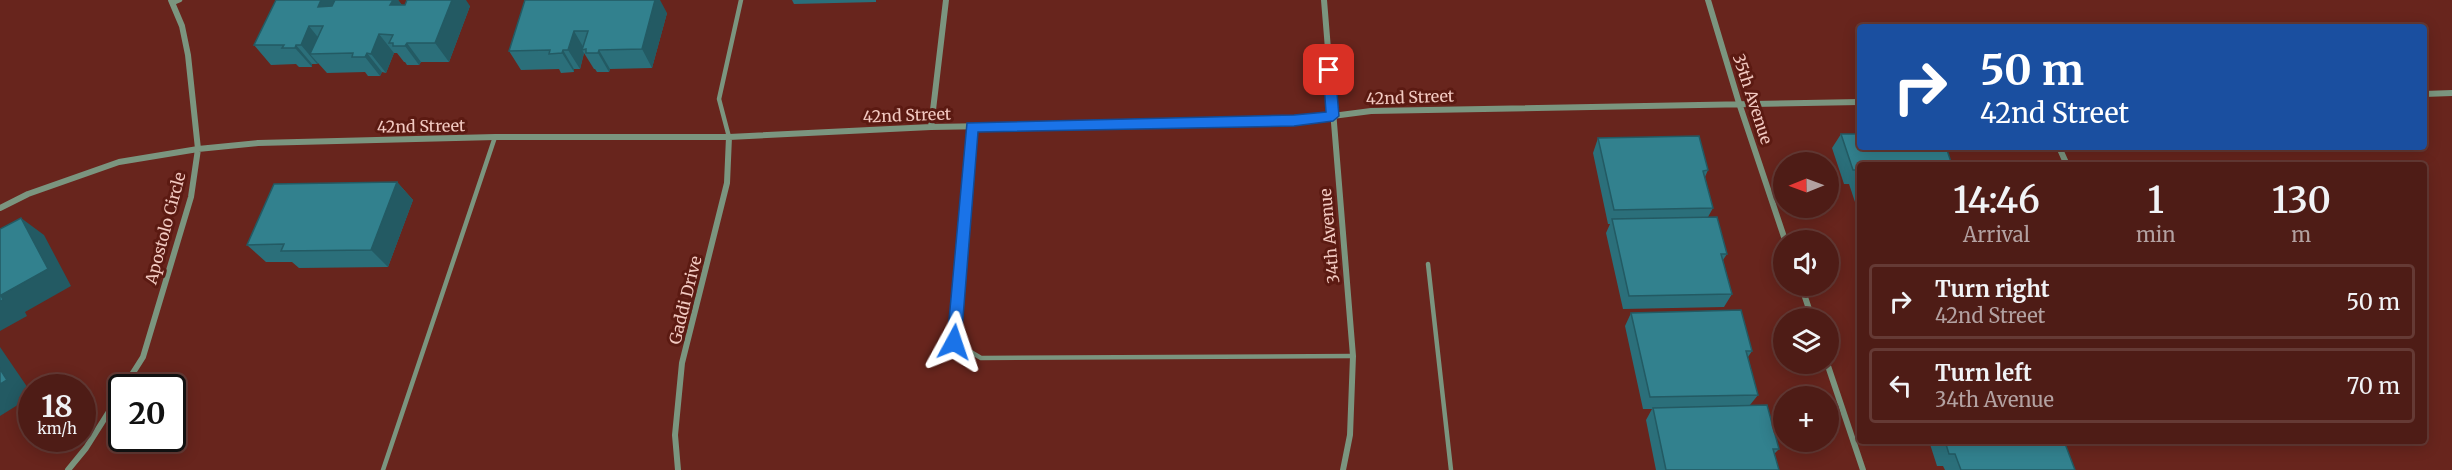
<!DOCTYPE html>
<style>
:root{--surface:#4e1c16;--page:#582923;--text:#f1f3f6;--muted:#b3a1a1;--line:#653a35}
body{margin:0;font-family:Merriweather,serif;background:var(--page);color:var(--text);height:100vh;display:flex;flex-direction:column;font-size:22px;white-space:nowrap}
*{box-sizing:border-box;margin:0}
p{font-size:20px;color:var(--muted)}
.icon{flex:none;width:33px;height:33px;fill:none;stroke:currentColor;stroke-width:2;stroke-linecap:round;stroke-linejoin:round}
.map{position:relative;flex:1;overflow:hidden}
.panel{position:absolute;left:1857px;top:162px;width:570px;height:282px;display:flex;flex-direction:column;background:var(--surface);border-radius:6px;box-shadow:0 3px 15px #0003,0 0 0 2px var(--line)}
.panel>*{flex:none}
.guide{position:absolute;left:1857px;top:24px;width:570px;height:126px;border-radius:6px;box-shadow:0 3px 15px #0003,0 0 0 2px var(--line);background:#1a4fa0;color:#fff;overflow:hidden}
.needle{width:39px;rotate:269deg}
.fabs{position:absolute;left:1773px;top:152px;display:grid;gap:12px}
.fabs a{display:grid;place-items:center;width:66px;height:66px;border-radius:50%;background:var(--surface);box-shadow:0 3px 15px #0003,0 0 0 2px var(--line);font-size:30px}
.speed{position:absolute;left:18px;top:374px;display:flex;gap:12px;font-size:30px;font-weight:700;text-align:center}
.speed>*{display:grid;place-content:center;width:78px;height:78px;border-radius:50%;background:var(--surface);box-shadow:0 3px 15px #0003,0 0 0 2px var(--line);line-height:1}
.speed small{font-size:15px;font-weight:400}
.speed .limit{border:3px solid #111;border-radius:9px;background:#fff;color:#111}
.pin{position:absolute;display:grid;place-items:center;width:51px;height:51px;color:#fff;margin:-26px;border-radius:12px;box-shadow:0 3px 9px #0006}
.me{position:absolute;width:66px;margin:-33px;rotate:5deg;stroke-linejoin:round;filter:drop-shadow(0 0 4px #0008)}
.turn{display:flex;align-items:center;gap:21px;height:126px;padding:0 24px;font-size:27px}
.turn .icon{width:78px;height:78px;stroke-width:2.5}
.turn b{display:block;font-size:42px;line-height:51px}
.eta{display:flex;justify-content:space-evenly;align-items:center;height:102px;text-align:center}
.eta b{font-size:36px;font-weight:600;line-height:42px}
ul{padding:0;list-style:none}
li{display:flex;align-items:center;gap:18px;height:75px;margin:0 12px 9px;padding:0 12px;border:3px solid var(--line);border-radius:6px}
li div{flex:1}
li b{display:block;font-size:22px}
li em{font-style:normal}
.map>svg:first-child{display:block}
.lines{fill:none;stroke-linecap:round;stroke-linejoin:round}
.lane{stroke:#7b957f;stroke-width:4.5}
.street{stroke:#7b957f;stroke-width:6}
.wall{fill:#2b6f7a}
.shaded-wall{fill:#235a63}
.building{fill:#32818e;stroke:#235a63;stroke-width:1.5}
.route{fill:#1a73e8;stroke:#114b97;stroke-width:1.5}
.labels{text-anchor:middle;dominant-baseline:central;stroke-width:6;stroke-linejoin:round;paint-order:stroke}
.street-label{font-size:16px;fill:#f2c9c1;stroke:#5b1a12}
</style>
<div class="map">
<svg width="2452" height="470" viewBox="0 0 2452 470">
<rect width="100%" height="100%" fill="#68251d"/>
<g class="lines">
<path class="lane" d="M 173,3 L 180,0
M 972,127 L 954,342 L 981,358 L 1353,356
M 729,137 L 719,99 L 741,0
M 1428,264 L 1451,470
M 383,470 L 495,137"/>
<path class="street" d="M 1324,0 L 1353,356 L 1350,435 L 1343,470
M 1708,0 L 1739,103 L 1785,240
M 2424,94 L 2452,93
M 931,127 L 946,0
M 2059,147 L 2067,165
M 0,208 L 28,194 L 119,162 L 198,149 L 258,143 L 495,137 L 729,137 L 931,127 L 1294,121 L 1371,111 L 1860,102
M 1801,285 L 1812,318
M 1827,363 L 1863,470
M 124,387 L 143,357 L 191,197 L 198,149 L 188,55 L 182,26 L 171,0
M 68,470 L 86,448 L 122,391
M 678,470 L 675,435 L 682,363 L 727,183 L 729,137"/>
</g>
<path class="wall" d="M 276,0 L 398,0 L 402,5 L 470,6 L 449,62 L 421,62 L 419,65 L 407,65 L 405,62 L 404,62 L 397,53 L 394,53 L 386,73 L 382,72 L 380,76 L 368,76 L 365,72 L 327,73 L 318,63 L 317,64 L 312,64 L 312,67 L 299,67 L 296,64 L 271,65 L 254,45 Z
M 525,0 L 667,13 L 652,68 L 610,69 L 609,72 L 597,72 L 595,69 L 594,69 L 584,53 L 580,69 L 574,69 L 574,72 L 561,73 L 559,69 L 521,70 L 509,51 Z
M 792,0 L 876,0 L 876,2 L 794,4 Z
M 1841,134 L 1860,165 L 1860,217 L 1849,184 L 1844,184 L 1832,148 Z
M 1598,138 L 1708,170 L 1705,177 L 1713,208 L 1708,217 L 1727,254 L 1723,260 L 1732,294 L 1724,307 L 1623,309 L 1606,233 L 1610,224 L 1608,224 L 1593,153 Z
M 397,182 L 413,200 L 388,267 L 299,268 L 292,262 L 266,262 L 247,245 Z
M 1631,313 L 1752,351 L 1748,357 L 1758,395 L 1750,405 L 1779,449 L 1774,454 L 1779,470 L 1656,470 L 1646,420 L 1652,409 L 1643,409 L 1625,326 Z
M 1929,441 L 2064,441 L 2075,470 L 1945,470 L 1943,466 L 1937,466 Z"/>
<path class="shaded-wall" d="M 321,0 L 335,0 L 333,26 L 318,7 Z
M 393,0 L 398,0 L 410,15 L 390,5 Z
M 452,0 L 466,0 L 470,6 L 449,62 L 435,43 Z
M 655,0 L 660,0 L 667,13 L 652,68 L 642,49 Z
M 309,26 L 325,46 L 310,54 L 318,63 L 317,64 L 301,45 Z
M 574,31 L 585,50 L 582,50 L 584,53 L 580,69 L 568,50 Z
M 379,34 L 394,53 L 386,73 L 371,54 Z
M 407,43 L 421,62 L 419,65 L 405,46 Z
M 296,45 L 312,64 L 312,67 L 295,48 Z
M 563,50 L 574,69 L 574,72 L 562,53 Z
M 599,50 L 610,69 L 609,72 L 598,53 Z
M 367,53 L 382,72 L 380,76 L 365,57 Z
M 397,182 L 413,200 L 388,267 L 371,250 Z
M 21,218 L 44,235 L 71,286 L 25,312 L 27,316 L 0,331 L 0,301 L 1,295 Z
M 0,347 L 32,394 L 32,396 L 0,416 Z"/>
<path class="building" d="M 276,0 L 321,0 L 318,7 L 332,6 L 335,0 L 393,0 L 390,5 L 405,5 L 407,0 L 452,0 L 435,43 L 407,43 L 405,46 L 393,46 L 393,43 L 389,43 L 393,35 L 379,34 L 371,54 L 367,53 L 365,57 L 352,57 L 353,53 L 310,54 L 323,26 L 309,26 L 301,45 L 296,45 L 295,48 L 282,48 L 284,45 L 254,45 Z
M 525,0 L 655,0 L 642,49 L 599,50 L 598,53 L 586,53 L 586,49 L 582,50 L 588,31 L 574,31 L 568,50 L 563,50 L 562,53 L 549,54 L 550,50 L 509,51 Z
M 1841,134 L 1860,134 L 1860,147 L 1946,147 L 1952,165 L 1860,165 L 1860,174 L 1859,170 L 1853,170 Z
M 1699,136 L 1708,170 L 1703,171 L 1713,208 L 1614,210 L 1598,138 Z
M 397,182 L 371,250 L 281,251 L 284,244 L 247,245 L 274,184 Z
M 1717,217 L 1727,254 L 1721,254 L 1732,294 L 1629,296 L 1612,219 Z
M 21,218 L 48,269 L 1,295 L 3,300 L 0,301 L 0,229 Z
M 1741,310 L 1752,351 L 1746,351 L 1758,395 L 1650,397 L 1631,313 Z
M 0,369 L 7,380 L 0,384 Z
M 1767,405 L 1779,449 L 1773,449 L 1779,470 L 1666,470 L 1653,408 Z
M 1945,441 L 2064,441 L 2075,470 L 1961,470 L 1955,454 L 1949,454 Z"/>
<path class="route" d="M 1329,65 L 1335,70 L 1339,116 L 1333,121 L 1294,126 L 978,132 L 961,342 L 959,346 L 954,348 L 949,346 L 947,342 L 967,123 L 1294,115 L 1326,112 L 1323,70 Z"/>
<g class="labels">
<g class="street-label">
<text transform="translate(1410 97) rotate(-2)">42nd Street</text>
<text transform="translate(1753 99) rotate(72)">35th Avenue</text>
<text transform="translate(907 115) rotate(-2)">42nd Street</text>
<text transform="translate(421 126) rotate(-1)">42nd Street</text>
<text transform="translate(165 228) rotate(-75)">Apostolo Circle</text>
<text transform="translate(1329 236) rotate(-95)">34th Avenue</text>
<text transform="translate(685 300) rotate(-76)">Gaddi Drive</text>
</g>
</g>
</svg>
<div class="fabs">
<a><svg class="needle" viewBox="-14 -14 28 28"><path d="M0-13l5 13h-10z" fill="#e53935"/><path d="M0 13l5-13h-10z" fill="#b3a1a1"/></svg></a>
<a><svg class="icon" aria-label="sound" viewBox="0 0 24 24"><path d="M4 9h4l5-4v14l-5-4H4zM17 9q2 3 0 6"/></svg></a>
<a><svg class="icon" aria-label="layers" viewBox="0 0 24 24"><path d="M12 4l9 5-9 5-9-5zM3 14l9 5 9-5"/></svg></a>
<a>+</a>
</div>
<div class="speed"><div>18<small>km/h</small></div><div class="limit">20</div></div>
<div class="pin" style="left:1329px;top:70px;background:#d93025"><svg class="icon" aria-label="arrive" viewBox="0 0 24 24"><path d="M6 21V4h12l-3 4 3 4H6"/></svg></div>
<svg class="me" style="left:954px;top:342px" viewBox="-20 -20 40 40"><path d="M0-17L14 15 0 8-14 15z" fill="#1a73e8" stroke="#fff" stroke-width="4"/></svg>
<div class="guide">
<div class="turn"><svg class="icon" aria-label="right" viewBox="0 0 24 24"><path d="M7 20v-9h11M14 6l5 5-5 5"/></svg><div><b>50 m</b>42nd Street</div></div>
</div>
<section class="panel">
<div class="eta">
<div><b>14:46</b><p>Arrival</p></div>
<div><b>1</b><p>min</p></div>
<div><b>130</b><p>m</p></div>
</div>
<ul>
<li><svg class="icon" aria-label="right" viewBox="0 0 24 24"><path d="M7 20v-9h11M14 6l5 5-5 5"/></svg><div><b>Turn right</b><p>42nd Street</p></div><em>50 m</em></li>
<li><svg class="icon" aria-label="left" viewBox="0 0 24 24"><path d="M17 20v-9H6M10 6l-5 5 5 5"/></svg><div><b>Turn left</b><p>34th Avenue</p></div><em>70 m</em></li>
</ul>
</section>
</div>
